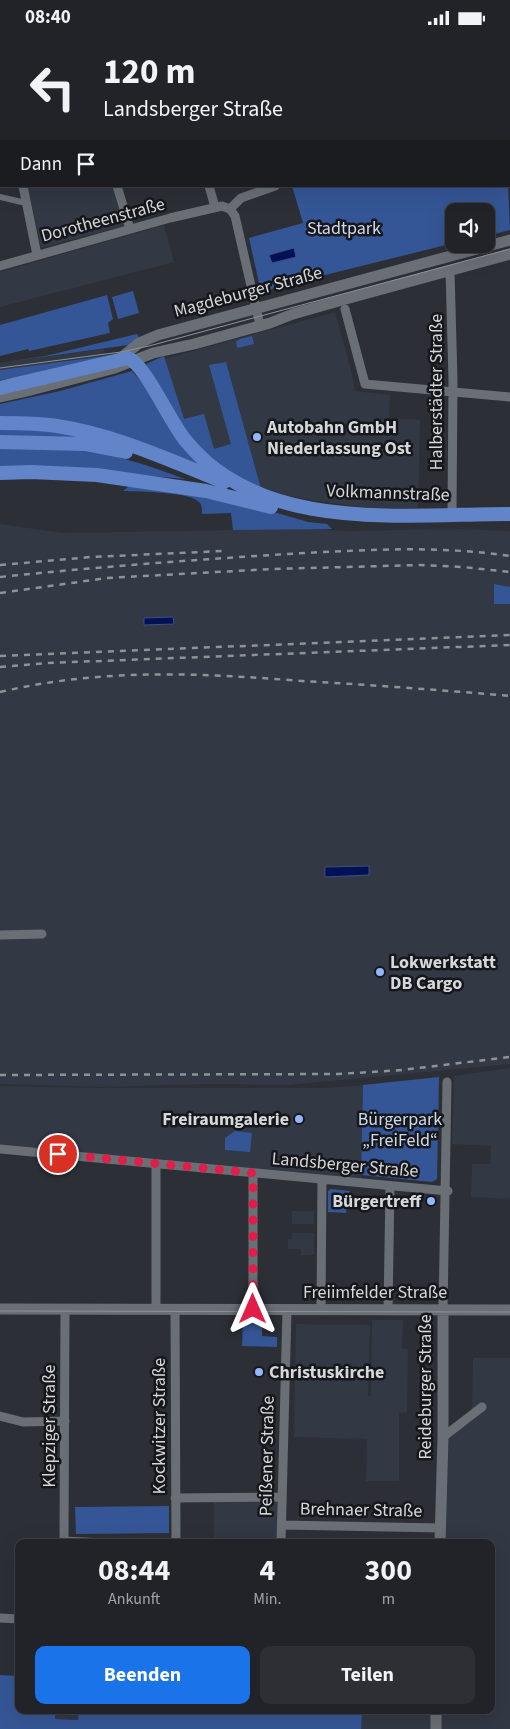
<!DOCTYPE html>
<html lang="de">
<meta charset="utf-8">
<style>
:root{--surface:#212328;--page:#2d2f34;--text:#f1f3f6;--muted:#a2a4a8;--line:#3e4045;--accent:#1a73e8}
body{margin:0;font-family:"Source Sans 3",sans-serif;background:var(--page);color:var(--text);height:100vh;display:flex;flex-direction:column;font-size:19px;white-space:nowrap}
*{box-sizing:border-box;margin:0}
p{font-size:16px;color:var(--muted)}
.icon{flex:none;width:28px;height:28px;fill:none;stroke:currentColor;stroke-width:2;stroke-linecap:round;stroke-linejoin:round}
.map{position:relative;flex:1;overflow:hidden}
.details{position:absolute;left:15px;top:1504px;width:480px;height:175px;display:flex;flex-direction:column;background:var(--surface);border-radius:10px;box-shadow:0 5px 20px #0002,0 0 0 1px var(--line)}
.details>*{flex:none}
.top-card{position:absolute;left:0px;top:0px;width:510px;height:152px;box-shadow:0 5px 20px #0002,0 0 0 1px var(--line);background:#212328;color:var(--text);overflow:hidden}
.tools{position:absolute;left:445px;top:168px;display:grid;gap:10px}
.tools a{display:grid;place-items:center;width:50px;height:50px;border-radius:10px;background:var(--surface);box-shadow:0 5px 20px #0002,0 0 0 1px var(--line);font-size:25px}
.pin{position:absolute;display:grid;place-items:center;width:42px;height:42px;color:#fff;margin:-21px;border:2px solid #fff;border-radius:50%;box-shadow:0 1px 5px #0007}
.me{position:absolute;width:55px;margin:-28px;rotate:0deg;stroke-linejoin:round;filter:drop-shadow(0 0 4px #0008)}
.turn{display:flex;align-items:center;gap:18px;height:105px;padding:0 20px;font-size:22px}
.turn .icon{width:65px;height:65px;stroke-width:2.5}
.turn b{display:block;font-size:35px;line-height:42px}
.then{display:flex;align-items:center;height:48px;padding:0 20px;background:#0003;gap:10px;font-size:19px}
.eta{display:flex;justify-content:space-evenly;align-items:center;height:85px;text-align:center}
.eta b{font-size:30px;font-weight:700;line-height:35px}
.cta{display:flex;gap:10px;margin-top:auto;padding:10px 20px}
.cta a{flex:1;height:58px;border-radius:10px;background:var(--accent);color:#fff;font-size:20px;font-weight:700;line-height:58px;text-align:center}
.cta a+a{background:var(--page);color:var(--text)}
.status{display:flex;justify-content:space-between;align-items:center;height:35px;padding:0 25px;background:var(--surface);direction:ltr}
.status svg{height:14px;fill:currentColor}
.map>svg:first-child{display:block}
.built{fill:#323844}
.green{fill:#355696}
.water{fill:#001257;stroke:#404d7f}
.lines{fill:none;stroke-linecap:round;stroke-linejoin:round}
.pedestrian{stroke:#6a6f76;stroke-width:6}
.minor{stroke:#6a6f76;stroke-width:9}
.tertiary{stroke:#6a6f76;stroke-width:11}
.primary{stroke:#6185c8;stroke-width:14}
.tram{stroke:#8f9297;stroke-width:1}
.rail{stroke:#8f9297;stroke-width:2.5;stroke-dasharray:6 6;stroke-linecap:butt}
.route{stroke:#e11d48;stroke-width:9;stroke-dasharray:0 16.2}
.poi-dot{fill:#92b7fd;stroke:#16171a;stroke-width:2}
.labels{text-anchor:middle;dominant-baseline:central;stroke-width:5;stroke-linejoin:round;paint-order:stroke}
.street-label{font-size:18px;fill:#d4d7db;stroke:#16171a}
.park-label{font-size:18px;fill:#ced9ee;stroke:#16171a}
.poi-label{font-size:18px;font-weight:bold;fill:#d4d7db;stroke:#16171a;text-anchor:start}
</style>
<div class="status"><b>08:40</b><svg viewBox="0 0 49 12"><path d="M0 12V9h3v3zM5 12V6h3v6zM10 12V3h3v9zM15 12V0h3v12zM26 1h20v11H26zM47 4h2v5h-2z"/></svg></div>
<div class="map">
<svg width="510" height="1694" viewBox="0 0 510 1694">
<rect width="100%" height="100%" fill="#2c2f36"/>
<path class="built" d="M 28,151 L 113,151 L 124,191 L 41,213 Z
M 164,190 L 174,227 L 0,272 L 0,237 Z
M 335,277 L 351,334 L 355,356 L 390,360 L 389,383 L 420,385 L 418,473 L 379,474 L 316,466 L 266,456 L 227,432 L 184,388 L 164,324 Z
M 104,314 L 105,320 L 0,335 L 0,328 Z
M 0,489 L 63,498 L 233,495 L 254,491 L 347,496 L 458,494 L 510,496 L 510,1029 L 288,1050 L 209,1049 L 99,1052 L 0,1049 Z
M 510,1033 L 510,1164 L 471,1162 L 472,1129 L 490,1129 L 491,1111 L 452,1109 L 454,1041 Z
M 363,1050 L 361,1143 L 150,1127 L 0,1113 L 0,1051 L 99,1053 L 326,1053 Z
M 292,1176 L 314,1176 L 314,1189 L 292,1189 Z
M 292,1198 L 314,1198 L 314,1220 L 301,1220 L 301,1214 L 288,1214 L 288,1204 L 292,1204 Z
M 372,1285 L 403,1285 L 402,1313 L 408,1314 L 407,1377 L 399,1378 L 399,1446 L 366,1446 L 367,1404 L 294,1402 L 296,1289 L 370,1290 L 368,1361 L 371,1361 Z
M 473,1323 L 510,1323 L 510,1694 L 437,1694 L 437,1675 L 491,1675 L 491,1508 L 441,1507 L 443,1401 L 472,1378 Z
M 277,1465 L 277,1507 L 214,1508 L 214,1466 Z
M 56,1675 L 79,1675 L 79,1685 L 53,1684 L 56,1682 Z
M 435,1677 L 434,1694 L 361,1694 L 361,1678 Z"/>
<path class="green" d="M 281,0 L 487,0 L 487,1 L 282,1 Z
M 292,151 L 508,151 L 510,195 L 486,201 L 486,176 L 454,176 L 454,208 L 321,241 L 261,257 L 249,203 L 303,188 Z
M 133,256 L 139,278 L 118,284 L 112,262 Z
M 107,260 L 113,284 L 108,288 L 110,298 L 29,316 L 28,314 L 0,321 L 0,290 Z
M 137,299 L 139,302 L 128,310 L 0,328 L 45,321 Z
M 252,301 L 254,309 L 237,313 L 236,307 L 240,304 Z
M 111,320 L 111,321 L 43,339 L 0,345 L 0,335 Z
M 164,321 L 184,384 L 204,379 L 214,414 L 231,409 L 209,330 L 226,327 L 261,454 L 235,441 L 193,407 L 147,334 L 146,329 Z
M 132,336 C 158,364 174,400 199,428 L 197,430 L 185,425 L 0,384 L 0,369 L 60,356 Z
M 0,392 L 67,396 L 130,416 L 0,403 Z
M 0,411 C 25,412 52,411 77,414 C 114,419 150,431 185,444 L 79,435 L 0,434 Z
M 134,447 L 260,473 L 308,487 L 327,489 L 332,494 L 233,495 L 231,478 L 202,479 C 202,475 202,471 200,468 C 191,456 139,457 123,456 Z
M 494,549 L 510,552 L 510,569 L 494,569 Z
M 439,1042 L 437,1144 L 432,1147 L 361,1140 L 363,1050 Z
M 235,1096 L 252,1098 L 250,1117 L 225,1115 L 225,1103 Z
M 331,1154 L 350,1156 L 346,1178 L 328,1177 L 328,1156 Z
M 243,1285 L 262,1285 L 262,1301 L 277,1302 L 277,1312 L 242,1311 Z
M 169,1471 L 169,1498 L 76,1499 L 75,1472 Z
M 0,1640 L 19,1641 L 19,1675 L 56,1675 L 55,1684 L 78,1685 L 79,1675 L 436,1675 L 436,1677 L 362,1678 L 361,1694 L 0,1694 Z"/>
<path class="water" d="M 294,213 L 296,222 L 272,228 L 269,220 Z
M 173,582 L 174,589 L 144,590 L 144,583 Z
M 369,831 L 369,840 L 325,842 L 325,832 Z"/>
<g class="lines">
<path class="pedestrian" d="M 0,162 L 26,168"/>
<path class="minor" d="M 66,0 L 67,1
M 166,0 L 166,1
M 237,0 L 237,1
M 494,0 L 494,1
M 7,1 L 8,0
M 153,1 L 155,0
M 509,3 L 510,3
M 0,7 L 1,6
M 509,108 L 510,116
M 23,151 L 37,220
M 117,151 L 130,194
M 209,151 L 215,172
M 230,174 L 241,163 L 275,151
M 0,231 L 170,183 L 222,171 L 230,174 L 235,181 L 260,290
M 450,236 L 453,345 L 452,479
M 345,274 L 365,349 L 510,362
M 0,900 L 42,899
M 0,1114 L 448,1156
M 156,1129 L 156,1274
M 175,1274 L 176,1508
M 253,1274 L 253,1138
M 321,1274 L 322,1145
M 388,1275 L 390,1151
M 443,1275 L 447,1047
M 0,1381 L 23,1387 L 65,1386
M 443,1402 L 482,1372
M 175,1463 L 282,1462
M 282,1490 L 440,1493
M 64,1506 L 105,1508
M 64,1508 L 65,1274
M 281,1508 L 287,1274
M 0,1583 L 19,1584"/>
<path class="tertiary" d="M 121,323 L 139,308 L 158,300 L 510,205
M 0,362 L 23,357 L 115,333 L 153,318 L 194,309 L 270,288 L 293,279 L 342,265 L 510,219
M 0,1274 L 510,1275
M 440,1508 L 443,1402 L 443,1275
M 436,1694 L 436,1675"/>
<path class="primary" d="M 0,353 L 128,323 C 145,329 171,389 186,406 C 262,499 403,479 510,479
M 0,388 C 19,388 38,388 57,391 C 116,400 169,425 224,447
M 0,407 L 85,409 L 126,417
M 0,438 L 31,437 L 97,440 L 206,456 L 271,472"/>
<path class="tram" d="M 0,333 L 121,317 L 149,311 L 510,214
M 0,1276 L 510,1277"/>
<path class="rail" d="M 0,530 L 91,522 L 223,516
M 0,542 C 96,532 191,525 287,519 C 361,515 436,510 510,521
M 0,558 L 107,543 L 272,534 L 420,530 L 463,532 L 510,537
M 0,621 L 510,600
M 0,632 L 48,628 L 510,610
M 0,657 C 103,633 198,638 302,646 C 371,650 441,655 510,661
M 0,1040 L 338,1039 L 402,1035 L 510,1022"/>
</g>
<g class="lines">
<path class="route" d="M 58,1119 L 253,1138 L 253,1274"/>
</g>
<g class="poi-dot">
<circle cx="257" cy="402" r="5"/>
<circle cx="380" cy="937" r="5"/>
<circle cx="299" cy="1084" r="5"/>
<circle cx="431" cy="1166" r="5"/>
<circle cx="259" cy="1337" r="5"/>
</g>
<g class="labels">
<g class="street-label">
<text transform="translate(103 185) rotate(-15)">Dorotheenstraße</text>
<text transform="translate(248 257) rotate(-15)">Magdeburger Straße</text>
<text transform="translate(436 357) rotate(-90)">Halberstädter Straße</text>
<text transform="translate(388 458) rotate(2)">Volkmannstraße</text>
<text transform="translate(345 1130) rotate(5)">Landsberger Straße</text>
<text x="375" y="1257">Freiimfelder Straße</text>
<text transform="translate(425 1352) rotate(-90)">Reideburger Straße</text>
<text transform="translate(49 1391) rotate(-90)">Klepziger Straße</text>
<text transform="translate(159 1391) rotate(-90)">Kockwitzer Straße</text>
<text transform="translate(267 1421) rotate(-89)">Peißener Straße</text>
<text transform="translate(361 1475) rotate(1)">Brehnaer Straße</text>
</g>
<g class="park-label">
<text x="344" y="193">Stadtpark</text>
<text x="400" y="1084">Bürgerpark<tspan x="400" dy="21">„FreiFeld“</tspan></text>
</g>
<g class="poi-label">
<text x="267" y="392">Autobahn GmbH<tspan x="267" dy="21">Niederlassung Ost</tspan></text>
<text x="390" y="927">Lokwerkstatt<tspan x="390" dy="21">DB Cargo</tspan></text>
<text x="289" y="1084" text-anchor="end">Freiraumgalerie</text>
<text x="421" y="1166" text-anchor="end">Bürgertreff</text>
<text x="269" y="1337">Christuskirche</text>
</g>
</g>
</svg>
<div class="tools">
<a><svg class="icon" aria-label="sound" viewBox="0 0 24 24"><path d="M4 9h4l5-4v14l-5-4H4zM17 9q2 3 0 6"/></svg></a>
</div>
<div class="pin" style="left:58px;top:1119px;background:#d93025"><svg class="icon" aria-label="arrive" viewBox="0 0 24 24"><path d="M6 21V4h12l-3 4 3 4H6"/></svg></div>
<svg class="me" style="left:253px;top:1274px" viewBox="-20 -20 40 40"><path d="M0-17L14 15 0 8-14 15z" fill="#e11d48" stroke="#fff" stroke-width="4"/></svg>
<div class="top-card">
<div class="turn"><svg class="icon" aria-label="left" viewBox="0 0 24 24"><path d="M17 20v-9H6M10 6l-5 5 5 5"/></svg><div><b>120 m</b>Landsberger Straße</div></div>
<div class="then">Dann<svg class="icon" aria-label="arrive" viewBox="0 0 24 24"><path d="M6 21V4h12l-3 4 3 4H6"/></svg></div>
</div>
<section class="details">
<div class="eta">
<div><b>08:44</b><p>Ankunft</p></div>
<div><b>4</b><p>Min.</p></div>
<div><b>300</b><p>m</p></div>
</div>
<div class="cta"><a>Beenden</a><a>Teilen</a></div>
</section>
</div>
